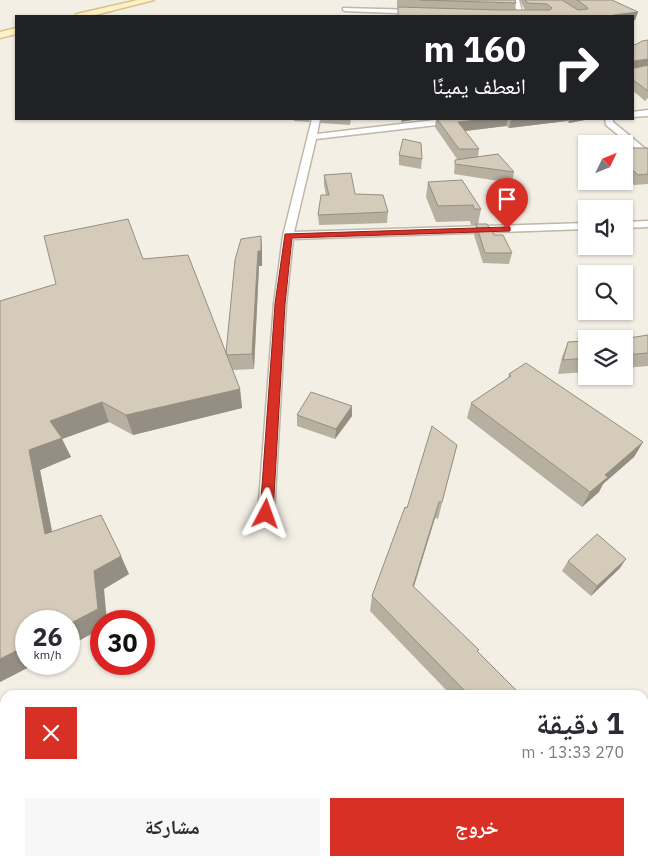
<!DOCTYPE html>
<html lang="ar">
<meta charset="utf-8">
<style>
:root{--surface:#fff;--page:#f7f7f7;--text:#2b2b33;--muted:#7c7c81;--accent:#d93025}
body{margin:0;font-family:"IBM Plex Sans","Noto Naskh Arabic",sans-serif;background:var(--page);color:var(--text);direction:rtl;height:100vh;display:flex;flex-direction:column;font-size:19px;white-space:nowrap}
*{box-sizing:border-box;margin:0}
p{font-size:16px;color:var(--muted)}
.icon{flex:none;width:28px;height:28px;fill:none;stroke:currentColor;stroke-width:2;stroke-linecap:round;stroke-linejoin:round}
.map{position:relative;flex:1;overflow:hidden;direction:ltr}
.sheet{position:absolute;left:0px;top:690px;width:649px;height:176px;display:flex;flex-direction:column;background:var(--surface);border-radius:15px 15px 0 0;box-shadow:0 1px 4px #0004;direction:rtl}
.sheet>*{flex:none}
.hud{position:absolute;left:15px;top:15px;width:619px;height:105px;border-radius:0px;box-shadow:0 1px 4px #0004;direction:rtl;background:#202124;color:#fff;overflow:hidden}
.needle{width:32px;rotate:47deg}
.controls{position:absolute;left:578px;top:135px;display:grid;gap:10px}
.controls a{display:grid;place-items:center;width:55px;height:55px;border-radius:0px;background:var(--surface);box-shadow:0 1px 4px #0004;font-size:25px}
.speed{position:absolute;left:15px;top:610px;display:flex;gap:10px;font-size:25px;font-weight:700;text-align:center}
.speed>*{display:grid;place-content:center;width:65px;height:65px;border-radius:50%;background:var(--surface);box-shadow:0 1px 4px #0004;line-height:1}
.speed small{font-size:12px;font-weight:400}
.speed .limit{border:8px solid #d22;background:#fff;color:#111}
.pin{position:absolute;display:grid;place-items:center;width:42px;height:42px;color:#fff;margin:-51px -21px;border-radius:50% 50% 50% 0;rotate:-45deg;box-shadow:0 0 5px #0007}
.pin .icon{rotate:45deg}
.me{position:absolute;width:55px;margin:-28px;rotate:4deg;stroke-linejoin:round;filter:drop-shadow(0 0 4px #0008)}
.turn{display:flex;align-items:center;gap:18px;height:105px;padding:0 25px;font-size:22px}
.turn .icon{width:65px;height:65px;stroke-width:2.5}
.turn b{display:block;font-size:35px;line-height:42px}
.round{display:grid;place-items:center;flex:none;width:52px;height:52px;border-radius:0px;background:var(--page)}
.head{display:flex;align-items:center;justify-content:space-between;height:85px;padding:0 25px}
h1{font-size:30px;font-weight:800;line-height:38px}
.button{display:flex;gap:10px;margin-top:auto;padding:10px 25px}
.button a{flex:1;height:58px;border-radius:0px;background:var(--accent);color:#fff;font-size:20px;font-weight:800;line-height:58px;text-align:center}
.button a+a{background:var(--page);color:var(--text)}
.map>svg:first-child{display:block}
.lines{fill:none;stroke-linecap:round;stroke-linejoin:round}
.street-casing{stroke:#bfb7a8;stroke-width:3}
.secondary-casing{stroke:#d5c394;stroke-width:3}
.street{fill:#fff;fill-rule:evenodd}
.secondary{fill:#fff1c4;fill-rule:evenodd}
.wall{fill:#b7afa0}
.shaded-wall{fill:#958e82}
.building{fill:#d5cbba;stroke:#958e82}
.route{fill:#d93025;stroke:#8d1f18}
</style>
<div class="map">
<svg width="648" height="866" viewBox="0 0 648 866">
<rect width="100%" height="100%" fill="#f3efe5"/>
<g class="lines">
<defs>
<path id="street" d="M 513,0 L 519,0 L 523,16 L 518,15 Z
M 343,8 L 419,10 L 422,12 L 419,14 L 345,11 L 343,10 Z
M 648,110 L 648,116 L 632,117 L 632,112 Z
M 312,119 L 320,119 L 317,134 L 443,119 L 467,119 L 463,122 L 316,139 L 294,232 L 586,223 L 586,229 L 293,239 L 286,304 L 274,514 L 272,519 L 266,521 L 260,519 L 258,514 L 274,304 L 283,236 Z
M 605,119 L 613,119 L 613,122 L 648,151 L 648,159 L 606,125 Z
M 648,221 L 648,227 L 624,228 L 624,222 Z"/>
<path id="secondary" d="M 138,0 L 154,0 L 91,16 L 75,16 L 77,14 Z
M 16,28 L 16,34 L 0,38 L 0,32 Z"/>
</defs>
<use href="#street" class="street-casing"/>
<use href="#secondary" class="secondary-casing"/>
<use href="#street" class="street"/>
<use href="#secondary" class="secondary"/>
</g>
<path class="wall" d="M 397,0 L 515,0 L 516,3 L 515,10 L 525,10 L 520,0 L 562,0 L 572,6 L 562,0 L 612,0 L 638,12 L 635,20 L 632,21 L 632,16 L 398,16 L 398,7 L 397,7 Z
M 648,40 L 648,98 L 645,101 L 632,90 L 632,42 L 635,45 Z
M 294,119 L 310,119 L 309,122 L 294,121 Z
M 320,119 L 351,119 L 350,125 L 321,123 Z
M 436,119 L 590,119 L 569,123 L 567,121 L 509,128 L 506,126 L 465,131 L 479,149 L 478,157 L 514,172 L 512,183 L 454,174 L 455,160 L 461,159 L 457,159 L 435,127 Z
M 624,144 L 632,148 L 648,148 L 648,184 L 634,185 L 624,176 Z
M 399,155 L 422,159 L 421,169 L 399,165 Z
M 324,175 L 355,194 L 388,212 L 387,223 L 319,225 L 318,215 L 326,195 L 324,185 Z
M 428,182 L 481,209 L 478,224 L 494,235 L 512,253 L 509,264 L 483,263 L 474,235 L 476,225 L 471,225 L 470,221 L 436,222 L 426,197 Z
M 261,236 L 262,250 L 262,266 L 259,266 L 254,369 L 232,370 L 240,389 L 242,408 L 133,435 L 109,422 L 62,439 L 71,457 L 40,470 L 52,531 L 129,574 L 104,589 L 35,664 L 0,682 L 0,301 L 143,259 L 226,353 Z
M 648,335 L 648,366 L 624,368 L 624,339 Z
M 586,341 L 586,372 L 558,374 L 562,357 L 568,342 Z
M 509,374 L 643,442 L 634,457 L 603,484 L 599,492 L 582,507 L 467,418 L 471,403 L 508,378 Z
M 352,406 L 352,416 L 335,439 L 297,426 L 297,415 Z
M 457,445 L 438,519 L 435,518 L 414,587 L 521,695 L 451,695 L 370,611 L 372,596 L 407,508 Z
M 568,561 L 620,568 L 591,596 L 562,571 Z
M 644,733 L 648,733 L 648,797 L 644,798 Z"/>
<path class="shaded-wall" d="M 638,12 L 635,20 L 632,21 L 632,16 L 613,16 L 614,15 Z
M 648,59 L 648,67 L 632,69 L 634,61 Z
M 402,119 L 419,119 L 401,122 Z
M 488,119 L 508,119 L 506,126 L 457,132 L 458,122 Z
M 511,119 L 567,119 L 567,121 L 509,128 Z
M 570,119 L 590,119 L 569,123 Z
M 261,236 L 262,250 L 262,266 L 259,266 L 254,369 L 252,354 L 258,251 Z
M 240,389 L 242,408 L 133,435 L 126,415 Z
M 102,402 L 109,422 L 62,439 L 71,457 L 40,470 L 56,552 L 45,534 L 29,450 L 50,421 Z
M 352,406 L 352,416 L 335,439 L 336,429 Z
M 643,442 L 634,457 L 603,484 L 599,492 L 582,507 L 590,492 L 605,475 Z
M 439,502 L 435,518 L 409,601 L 413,586 Z
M 121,556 L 129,574 L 104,589 L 107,621 L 101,621 L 101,629 L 69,646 L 69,624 L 94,571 Z
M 626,559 L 620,568 L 591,596 L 597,586 Z
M 26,646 L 26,664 L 35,664 L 0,682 L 0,659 Z"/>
<path class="building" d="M 420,0 L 515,0 L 516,3 Z
M 525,0 L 562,0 L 578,10 L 588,9 L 587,7 L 577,0 L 612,0 L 638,12 L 614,15 L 614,16 L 398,16 L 398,7 L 498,10 L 550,10 L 552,8 L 547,4 L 527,3 Z
M 648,40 L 648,59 L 634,61 L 633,66 L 635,68 L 648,65 L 648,91 L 632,79 L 632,42 L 635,45 L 642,41 Z
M 437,119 L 488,119 L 458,122 L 479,149 L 459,149 Z
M 403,139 L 421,143 L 422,159 L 399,155 Z
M 626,142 L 632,148 L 648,148 L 648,174 L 638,175 L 624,162 L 624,144 L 602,144 Z
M 498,154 L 514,172 L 455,164 L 455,160 Z
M 351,173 L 355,194 L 383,195 L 388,212 L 318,215 L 321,195 L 329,195 L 324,175 Z
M 462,180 L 481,209 L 474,209 L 473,205 L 438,206 L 428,182 Z
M 128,219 L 143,259 L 188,255 L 240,389 L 126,415 L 102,402 L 50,421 L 62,438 L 29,450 L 45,534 L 101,515 L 121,556 L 94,571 L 98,609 L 69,624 L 69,621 L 26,621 L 26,646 L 0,659 L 0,301 L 56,284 L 44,236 Z
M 476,224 L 487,224 L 494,235 L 503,235 L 512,253 L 485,253 Z
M 261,236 L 261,251 L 258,251 L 252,354 L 227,355 L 226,353 L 235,260 L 241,239 Z
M 648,335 L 648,353 L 624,355 L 624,339 L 623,339 Z
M 586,341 L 586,358 L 563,360 L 568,342 Z
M 526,363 L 643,442 L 605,475 L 608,477 L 590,492 L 471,403 L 511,376 L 509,374 Z
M 311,392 L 352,406 L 336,429 L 297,415 Z
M 432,426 L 457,445 L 442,502 L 439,502 L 413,586 L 479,650 L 477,651 L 521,695 L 468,695 L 468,694 L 372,596 L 405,507 L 407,508 Z
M 597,534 L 626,559 L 597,586 L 568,561 Z
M 644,733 L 648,733 L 648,791 L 644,792 Z
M 169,861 L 230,861 L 234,866 L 173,866 Z"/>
<path class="route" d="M 507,227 L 510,227 L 510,231 L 292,238 L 285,304 L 273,514 L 271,518 L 266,520 L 262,518 L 260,514 L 275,304 L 285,234 Z"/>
</svg>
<div class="controls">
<a><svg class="needle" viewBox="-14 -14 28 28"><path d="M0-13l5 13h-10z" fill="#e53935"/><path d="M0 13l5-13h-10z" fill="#7c7c81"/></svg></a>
<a><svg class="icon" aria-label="sound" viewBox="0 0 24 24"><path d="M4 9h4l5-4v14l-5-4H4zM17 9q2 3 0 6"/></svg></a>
<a><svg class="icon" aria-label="search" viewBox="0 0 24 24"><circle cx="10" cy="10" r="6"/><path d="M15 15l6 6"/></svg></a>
<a><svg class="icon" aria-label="layers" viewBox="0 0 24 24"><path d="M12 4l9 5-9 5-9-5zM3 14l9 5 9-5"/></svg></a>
</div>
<div class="speed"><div>26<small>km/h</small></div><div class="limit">30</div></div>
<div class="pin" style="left:507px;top:229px;background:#d93025"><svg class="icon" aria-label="arrive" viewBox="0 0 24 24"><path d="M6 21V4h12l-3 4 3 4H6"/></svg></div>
<svg class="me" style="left:266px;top:514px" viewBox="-20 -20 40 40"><path d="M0-17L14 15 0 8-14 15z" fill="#d93025" stroke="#fff" stroke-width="4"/></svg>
<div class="hud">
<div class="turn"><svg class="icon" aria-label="right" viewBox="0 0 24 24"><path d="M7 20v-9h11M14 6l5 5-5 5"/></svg><div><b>160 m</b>انعطف يمينًا</div></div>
</div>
<section class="sheet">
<div class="head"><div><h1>1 دقيقة</h1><p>270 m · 13:33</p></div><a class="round" style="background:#d93025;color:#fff"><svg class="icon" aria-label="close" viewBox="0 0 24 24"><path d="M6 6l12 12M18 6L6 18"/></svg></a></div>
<div class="button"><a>خروج</a><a>مشاركة</a></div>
</section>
</div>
